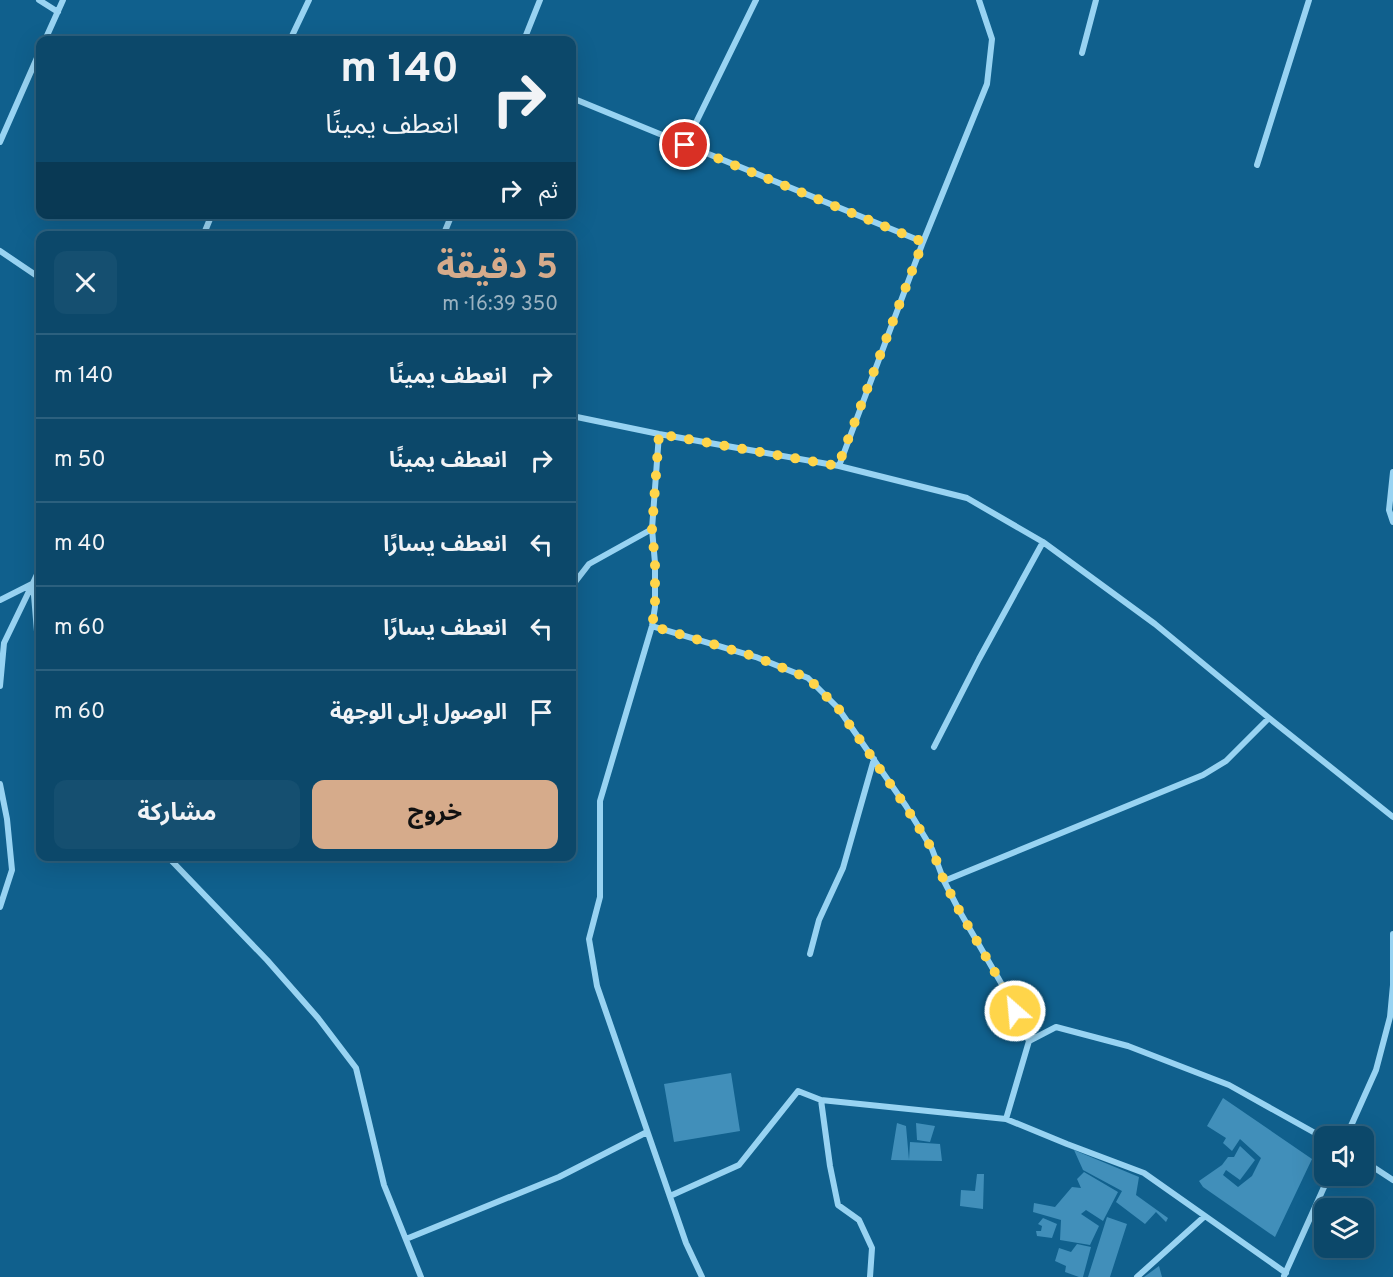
<!DOCTYPE html>
<html lang="ar">
<meta charset="utf-8">
<style>
:root{--surface:#0c486a;--page:#154f70;--text:#f1f3f6;--muted:#9ab2c1;--line:#2c607e;--accent:#d6ab8b}
body{margin:0;font-family:Overpass,"Noto Sans Arabic",sans-serif;background:var(--page);color:var(--text);direction:rtl;height:100vh;display:flex;flex-direction:column;font-size:22px;white-space:nowrap}
*{box-sizing:border-box;margin:0}
p{font-size:20px;color:var(--muted)}
.icon{flex:none;width:33px;height:33px;fill:none;stroke:currentColor;stroke-width:2;stroke-linecap:round;stroke-linejoin:round}
.map{position:relative;flex:1;overflow:hidden;direction:ltr}
.panel{position:absolute;left:36px;top:231px;width:540px;height:630px;display:flex;flex-direction:column;background:var(--surface);border-radius:12px;box-shadow:0 6px 24px #0002,0 0 0 2px var(--line);direction:rtl}
.panel>*{flex:none}
.guide{position:absolute;left:36px;top:36px;width:540px;height:183px;border-radius:12px;box-shadow:0 6px 24px #0002,0 0 0 2px var(--line);direction:rtl;background:#0c486a;color:var(--text);overflow:hidden}
.buttons{position:absolute;left:1314px;top:1126px;display:grid;gap:12px}
.buttons a{display:grid;place-items:center;width:60px;height:60px;border-radius:12px;background:var(--surface);box-shadow:0 6px 24px #0002,0 0 0 2px var(--line);font-size:30px}
.pin{position:absolute;display:grid;place-items:center;width:51px;height:51px;color:#fff;margin:-26px;border:3px solid #fff;border-radius:50%;box-shadow:0 2px 6px #0007}
.me{position:absolute;width:66px;margin:-33px;rotate:333deg;stroke-linejoin:round;filter:drop-shadow(0 0 4px #0008)}
.turn{display:flex;align-items:center;gap:21px;height:126px;padding:0 18px;font-size:27px}
.turn .icon{width:78px;height:78px;stroke-width:2.5}
.turn b{display:block;font-size:42px;line-height:51px}
.then{display:flex;align-items:center;height:57px;padding:0 18px;background:#0003;gap:12px;font-size:22px}
.round{display:grid;place-items:center;flex:none;width:63px;height:63px;border-radius:12px;background:var(--page)}
.headline{display:flex;align-items:center;justify-content:space-between;height:102px;padding:0 18px}
h1{font-size:36px;font-weight:700;line-height:45px;color:var(--accent)}
.button{display:flex;gap:12px;margin-top:auto;padding:12px 18px}
.button a{flex:1;height:69px;border-radius:12px;background:var(--accent);color:#111;font-size:24px;font-weight:700;line-height:69px;text-align:center}
.button a+a{background:var(--page);color:var(--text)}
ul{padding:0;list-style:none}
li{display:flex;align-items:center;gap:18px;height:84px;padding:0 18px;border-top:2px solid var(--line)}
li div{flex:1}
li b{display:block;font-size:22px}
li em{font-style:normal}
.map>svg:first-child{display:block}
.building{fill:#418fba}
.lines{fill:none;stroke-linecap:round;stroke-linejoin:round}
.minor{stroke:#98d3f2;stroke-width:6}
.route{stroke:#ffd54a;stroke-width:10;stroke-dasharray:0 18}
</style>
<div class="map">
<svg width="1393" height="1277" viewBox="0 0 1393 1277">
<rect width="100%" height="100%" fill="#10608d"/>
<path class="building" d="M 731,1073 L 740,1131 L 674,1142 L 664,1084 Z
M 1223,1098 L 1312,1159 L 1275,1237 L 1203,1187 L 1199,1181 L 1222,1165 L 1228,1157 L 1234,1157 L 1240,1146 L 1255,1160 L 1240,1180 L 1226,1170 L 1223,1175 L 1238,1187 L 1252,1176 L 1261,1158 L 1240,1139 L 1232,1151 L 1223,1143 L 1226,1138 L 1207,1126 Z
M 897,1123 L 906,1126 L 909,1160 L 910,1142 L 940,1144 L 942,1161 L 891,1160 Z
M 916,1123 L 935,1126 L 930,1142 L 917,1140 Z
M 1074,1150 L 1139,1177 L 1136,1195 L 1168,1218 L 1166,1222 L 1156,1212 L 1145,1224 L 1116,1202 L 1122,1191 L 1083,1170 Z
M 1084,1172 L 1118,1192 L 1103,1221 L 1086,1210 L 1081,1214 L 1099,1226 L 1090,1245 L 1060,1240 L 1061,1220 L 1033,1212 L 1034,1203 L 1055,1207 L 1072,1187 L 1081,1188 L 1077,1179 Z
M 977,1174 L 984,1174 L 983,1209 L 960,1206 L 961,1190 L 975,1191 Z
M 1107,1217 L 1127,1224 L 1110,1277 L 1088,1277 Z
M 1043,1218 L 1057,1224 L 1052,1238 L 1037,1236 L 1036,1231 L 1041,1231 L 1042,1226 L 1038,1224 Z
M 1077,1244 L 1091,1247 L 1083,1277 L 1079,1277 L 1065,1272 L 1066,1266 L 1055,1261 L 1059,1248 L 1071,1252 Z
M 1159,1266 L 1162,1277 L 1144,1277 Z"/>
<g class="lines">
<path class="minor" d="M 39,0 L 58,12
M 45,40 L 63,0
M 290,40 L 309,0
M 524,40 L 540,0
M 1082,53 L 1096,0
M 572,98 L 923,242
M 0,142 L 40,51
M 685,145 L 756,0
M 1257,165 L 1309,0
M 203,236 L 212,214
M 443,236 L 452,214
M 0,251 L 40,278
M 572,416 L 659,434 L 839,466 L 967,498 L 1043,542 L 1155,624 L 1269,718 L 1393,817
M 659,434 L 652,529 L 655,563 L 655,607 L 652,626 L 600,801 L 600,897 L 589,939 L 597,986 L 686,1243 L 702,1277
M 839,466 L 923,242 L 987,84 L 992,39 L 979,0
M 1393,472 L 1389,510 L 1393,522
M 40,568 L 33,583 L 40,668
M 572,586 L 589,564 L 652,529
M 0,600 L 32,584
M 652,626 L 756,657 L 808,678 L 838,708 L 906,806 L 932,849 L 944,881 L 960,912 L 1008,995 L 1029,1041 L 1006,1119
M 0,686 L 4,643 L 33,583
M 934,747 L 979,659 L 1043,542
M 0,784 L 7,819 L 12,870 L 0,907
M 167,856 L 267,960 L 318,1018 L 356,1068 L 384,1185 L 421,1277
M 944,881 L 1203,775 L 1226,761 L 1269,718
M 1393,934 L 1393,985
M 810,954 L 819,920 L 843,868 L 874,759
M 1029,1041 L 1056,1027 L 1128,1046 L 1229,1085 L 1324,1138
M 1346,1137 L 1376,1070 L 1390,1017 L 1393,985
M 1364,1161 L 1393,1180
M 670,1196 L 739,1165 L 798,1091 L 821,1100
M 406,1239 L 559,1177 L 647,1132
M 1284,1276 L 1329,1176
M 870,1277 L 872,1248 L 859,1220 L 838,1205 L 830,1166 L 821,1100 L 1006,1119 L 1067,1144 L 1144,1173 L 1286,1273
M 1137,1277 L 1205,1216"/>
</g>
<g class="lines">
<path class="route" d="M 685,145 L 923,242 L 838,466 L 659,434 L 652,529 L 655,563 L 655,607 L 652,626 L 756,657 L 808,678 L 838,708 L 906,807 L 932,849 L 944,881 L 960,912 L 1008,995 L 1015,1011"/>
</g>
</svg>
<div class="buttons">
<a><svg class="icon" aria-label="sound" viewBox="0 0 24 24"><path d="M4 9h4l5-4v14l-5-4H4zM17 9q2 3 0 6"/></svg></a>
<a><svg class="icon" aria-label="layers" viewBox="0 0 24 24"><path d="M12 4l9 5-9 5-9-5zM3 14l9 5 9-5"/></svg></a>
</div>
<div class="pin" style="left:685px;top:145px;background:#d93025"><svg class="icon" aria-label="arrive" viewBox="0 0 24 24"><path d="M6 21V4h12l-3 4 3 4H6"/></svg></div>
<svg class="me" style="left:1015px;top:1011px" viewBox="-20 -20 40 40"><circle r="17" fill="#ffd54a" stroke="#fff" stroke-width="3"/><path d="M0-11L8 9 0 5-8 9z" fill="#fff"/></svg>
<div class="guide">
<div class="turn"><svg class="icon" aria-label="right" viewBox="0 0 24 24"><path d="M7 20v-9h11M14 6l5 5-5 5"/></svg><div><b>140 m</b>انعطف يمينًا</div></div>
<div class="then">ثم<svg class="icon" aria-label="right" viewBox="0 0 24 24"><path d="M7 20v-9h11M14 6l5 5-5 5"/></svg></div>
</div>
<section class="panel">
<div class="headline"><div><h1>5 دقيقة</h1><p>350 m · 16:39</p></div><a class="round"><svg class="icon" aria-label="close" viewBox="0 0 24 24"><path d="M6 6l12 12M18 6L6 18"/></svg></a></div>
<ul>
<li><svg class="icon" aria-label="right" viewBox="0 0 24 24"><path d="M7 20v-9h11M14 6l5 5-5 5"/></svg><div><b>انعطف يمينًا</b></div><em>140 m</em></li>
<li><svg class="icon" aria-label="right" viewBox="0 0 24 24"><path d="M7 20v-9h11M14 6l5 5-5 5"/></svg><div><b>انعطف يمينًا</b></div><em>50 m</em></li>
<li><svg class="icon" aria-label="left" viewBox="0 0 24 24"><path d="M17 20v-9H6M10 6l-5 5 5 5"/></svg><div><b>انعطف يسارًا</b></div><em>40 m</em></li>
<li><svg class="icon" aria-label="left" viewBox="0 0 24 24"><path d="M17 20v-9H6M10 6l-5 5 5 5"/></svg><div><b>انعطف يسارًا</b></div><em>60 m</em></li>
<li><svg class="icon" aria-label="arrive" viewBox="0 0 24 24"><path d="M6 21V4h12l-3 4 3 4H6"/></svg><div><b>الوصول إلى الوجهة</b></div><em>60 m</em></li>
</ul>
<div class="button"><a>خروج</a><a>مشاركة</a></div>
</section>
</div>
